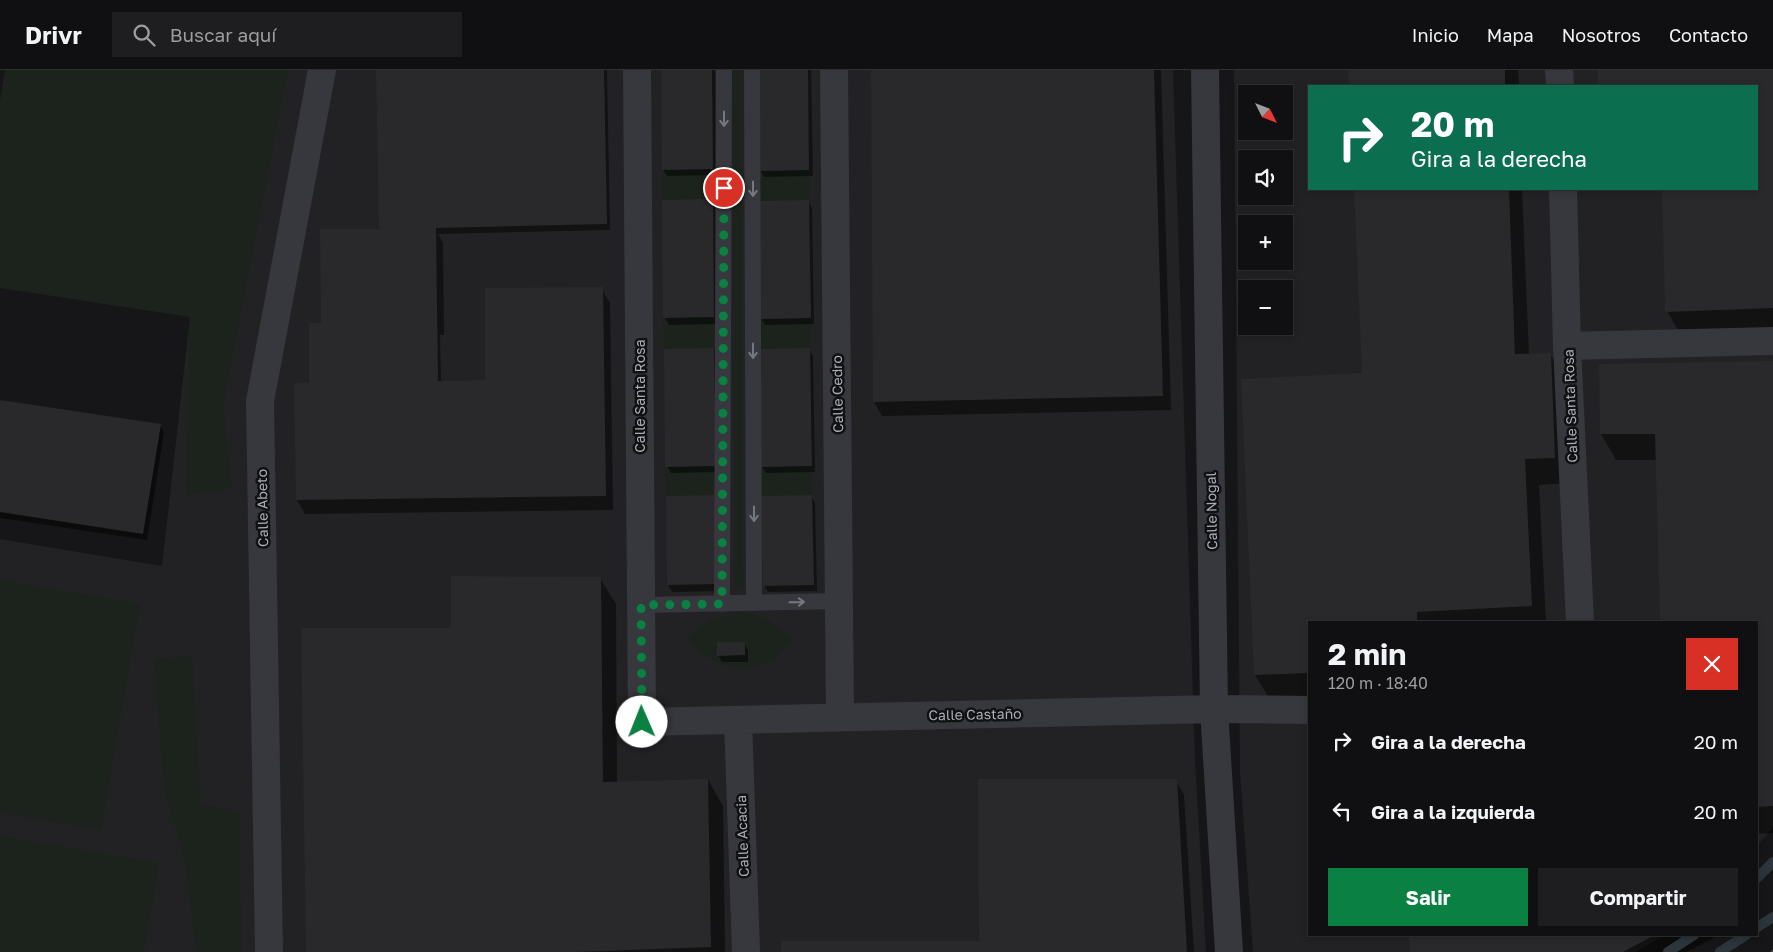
<!DOCTYPE html>
<html lang="es">
<meta charset="utf-8">
<style>
:root{--surface:#101012;--page:#1e1e20;--text:#f1f3f6;--muted:#9c9d9f;--line:#303032;--accent:#0b8043}
body{margin:0;font-family:"Golos Text",sans-serif;background:var(--page);color:var(--text);height:100vh;display:flex;flex-direction:column;font-size:19px;white-space:nowrap}
*{box-sizing:border-box;margin:0}
p{font-size:16px;color:var(--muted)}
.icon{flex:none;width:28px;height:28px;fill:none;stroke:currentColor;stroke-width:2;stroke-linecap:round;stroke-linejoin:round}
.map{position:relative;flex:1;overflow:hidden}
.details{position:absolute;left:1308px;top:551px;width:450px;height:315px;display:flex;flex-direction:column;background:var(--surface);border-radius:0px;box-shadow:0 2px 8px #0003,0 0 0 1px var(--line)}
.details>*{flex:none}
.hud{position:absolute;left:1308px;top:15px;width:450px;height:105px;border-radius:0px;box-shadow:0 2px 8px #0003,0 0 0 1px var(--line);background:#0b6e4f;color:#fff;overflow:hidden}
.needle{width:32px;rotate:132deg}
.controls{position:absolute;left:1238px;top:15px;display:grid;gap:10px}
.controls a{display:grid;place-items:center;width:55px;height:55px;border-radius:0px;background:var(--surface);box-shadow:0 2px 8px #0003,0 0 0 1px var(--line);font-size:25px}
.pin{position:absolute;display:grid;place-items:center;width:42px;height:42px;color:#fff;margin:-21px;border:2px solid #fff;border-radius:50%;box-shadow:0 1px 5px #0007}
.me{position:absolute;width:55px;margin:-28px;rotate:359deg;stroke-linejoin:round;filter:drop-shadow(0 0 4px #0008)}
.turn{display:flex;align-items:center;gap:18px;height:105px;padding:0 20px;font-size:22px}
.turn .icon{width:65px;height:65px;stroke-width:2.5}
.turn b{display:block;font-size:35px;line-height:42px}
.round{display:grid;place-items:center;flex:none;width:52px;height:52px;border-radius:0px;background:var(--page)}
.headline{display:flex;align-items:center;justify-content:space-between;height:85px;padding:0 20px}
h1{font-size:30px;font-weight:700;line-height:38px}
.primary-button{display:flex;gap:10px;margin-top:auto;padding:10px 20px}
.primary-button a{flex:1;height:58px;border-radius:0px;background:var(--accent);color:#fff;font-size:20px;font-weight:700;line-height:58px;text-align:center}
.primary-button a+a{background:var(--page);color:var(--text)}
ul{padding:0;list-style:none}
li{display:flex;align-items:center;gap:15px;height:70px;padding:0 20px}
li div{flex:1}
li b{display:block;font-size:19px}
li em{font-style:normal}
header{display:flex;align-items:center;gap:30px;box-sizing:border-box;height:70px;padding:0 25px;background:var(--surface);border-bottom:1px solid var(--line)}
header strong{font-size:24px}
nav{display:flex;gap:28px;margin-inline-start:auto;font-size:18px}
.search{width:350px;height:45px;background:var(--page);display:flex;align-items:center;gap:12px;box-sizing:border-box;padding:0 18px;border-radius:0px;color:var(--muted);font-size:19px}
.map>svg:first-child{display:block}
.built{fill:#222225;fill-rule:evenodd}
.green{fill:#1c231d}
.shadow{fill:#0007}
.lines{fill:none;stroke-linecap:round;stroke-linejoin:round}
.stream{stroke:#2c353c;stroke-width:10}
.building{fill:#29292c}
.path{stroke:#3d3f44;stroke-width:3;stroke-dasharray:2.5 4;stroke-linecap:butt}
.lane{stroke:#37383d;stroke-width:16}
.street{stroke:#37383d;stroke-width:28}
.oneway{stroke:#757881}
.route{stroke:#0b8043;stroke-width:9;stroke-dasharray:0 16.2}
.labels{text-anchor:middle;dominant-baseline:central;stroke-width:5;stroke-linejoin:round;paint-order:stroke}
.street-label{font-size:14px;fill:#a8adb8;stroke:#111113}
</style>
<header>
<strong>Drivr</strong>
<div class="search"><svg class="icon" aria-label="search" viewBox="0 0 24 24"><circle cx="10" cy="10" r="6"/><path d="M15 15l6 6"/></svg>Buscar aquí</div>
<nav><a>Inicio</a><a>Mapa</a><a>Nosotros</a><a>Contacto</a></nav>
</header>
<div class="map">
<svg width="1773" height="882" viewBox="0 0 1773 882">
<rect width="100%" height="100%" fill="#161618"/>
<path class="built" d="M 236,0 L 1173,0 L 1195,690 L 1206,882 L 0,882 L 0,469 L 162,496 L 190,247 Z
M 1234,0 L 1773,0 L 1773,757 L 1756,777 L 1756,552 L 1309,552 L 1309,865 L 1666,865 L 1635,882 L 1253,882 L 1240,702 ZM 1309,16 L 1756,16 L 1756,119 L 1309,119 ZM 1246,24 L 1284,24 L 1284,61 L 1246,61 ZM 1246,89 L 1284,89 L 1284,126 L 1246,126 ZM 1246,154 L 1284,154 L 1284,191 L 1246,191 ZM 1246,219 L 1284,219 L 1284,256 L 1246,256 Z"/>
<path class="green" d="M 5,0 L 288,0 L 223,335 L 232,418 L 186,425 L 190,247 L 0,218 L 0,30 Z
M 732,0 L 740,0 L 743,517 L 735,517 Z
M 713,99 L 713,129 L 662,130 L 662,100 Z
M 809,100 L 809,130 L 758,131 L 759,101 Z
M 714,247 L 714,278 L 664,279 L 663,248 Z
M 811,248 L 810,278 L 759,279 L 760,249 Z
M 716,396 L 716,425 L 666,426 L 665,397 Z
M 812,396 L 812,425 L 761,426 L 761,397 Z
M 0,510 L 140,534 L 101,760 L 0,743 Z
M 741,542 L 766,548 L 793,569 L 776,588 L 752,598 L 729,598 L 703,585 L 687,568 L 711,550 Z
M 192,586 L 201,734 L 240,742 L 241,882 L 196,882 L 186,798 L 164,717 L 154,589 Z
M 0,766 L 159,793 L 144,882 L 0,882 Z"/>
<path class="shadow" d="M 378,0 L 607,0 L 610,160 L 438,164 L 443,173 L 444,265 L 440,265 L 441,312 L 486,311 L 602,219 L 610,233 L 613,440 L 305,444 L 297,430 L 296,314 L 311,314 L 323,254 L 380,159 Z
M 662,0 L 715,0 L 716,105 L 667,106 L 663,100 Z
M 758,0 L 811,0 L 813,106 L 764,107 L 760,100 Z
M 872,0 L 1161,0 L 1171,340 L 882,346 L 874,332 Z
M 1349,0 L 1518,0 L 1519,16 L 1350,16 Z
M 1599,0 L 1773,0 L 1773,265 L 1682,267 L 1667,241 L 1663,119 L 1756,119 L 1756,16 L 1599,16 Z
M 1355,119 L 1522,119 L 1529,285 L 1550,284 L 1565,310 L 1569,413 L 1539,415 L 1546,552 L 1309,552 L 1309,629 L 1271,631 L 1255,605 L 1242,310 L 1364,304 Z
M 712,131 L 716,137 L 718,254 L 669,255 L 665,248 Z
M 808,131 L 812,138 L 814,254 L 765,255 L 761,248 Z
M 714,279 L 718,286 L 719,402 L 671,403 L 667,396 Z
M 809,279 L 813,286 L 815,402 L 766,403 L 762,397 Z
M 1773,292 L 1773,763 L 1756,764 L 1756,552 L 1661,552 L 1657,390 L 1616,390 L 1601,364 Z
M 0,331 L 160,355 L 164,362 L 147,470 L 0,448 Z
M 811,426 L 815,433 L 817,521 L 768,522 L 764,515 Z
M 667,427 L 721,521 L 672,522 L 668,515 Z
M 600,508 L 616,534 L 617,713 L 708,710 L 723,736 L 725,882 L 307,882 L 452,559 Z
M 744,573 L 748,580 L 748,592 L 722,592 L 718,585 Z
M 1176,711 L 1184,725 L 1194,882 L 783,882 L 981,872 Z
M 1410,865 L 1719,865 L 1687,882 L 1411,882 Z"/>
<g class="lines">
<path class="stream" d="M 1756,809 L 1773,792
M 1756,858 L 1773,847
M 1668,882 L 1694,865
M 1720,882 L 1746,865"/>
</g>
<path class="building" d="M 376,0 L 604,0 L 607,154 L 436,158 L 438,311 L 485,310 L 485,218 L 603,217 L 606,426 L 296,430 L 294,313 L 309,313 L 309,253 L 321,253 L 320,159 L 379,159 Z
M 661,0 L 712,0 L 713,99 L 662,100 Z
M 757,0 L 808,0 L 809,100 L 759,101 Z
M 871,0 L 1154,0 L 1163,326 L 873,332 Z
M 1348,0 L 1505,0 L 1505,16 L 1349,16 Z
M 1598,0 L 1773,0 L 1773,238 L 1665,242 L 1662,119 L 1756,119 L 1756,16 L 1598,16 Z
M 1354,119 L 1509,119 L 1515,284 L 1551,283 L 1555,388 L 1525,389 L 1532,536 L 1417,542 L 1417,552 L 1309,552 L 1309,603 L 1254,605 L 1241,309 L 1362,303 Z
M 713,129 L 714,247 L 663,248 L 662,130 Z
M 809,130 L 811,248 L 760,249 L 758,131 Z
M 714,278 L 716,396 L 665,397 L 664,279 Z
M 810,278 L 812,396 L 761,397 L 759,279 Z
M 1773,291 L 1773,736 L 1756,737 L 1756,552 L 1660,552 L 1655,364 L 1600,364 L 1599,294 Z
M 0,330 L 161,354 L 143,464 L 0,442 Z
M 716,425 L 718,514 L 667,515 L 666,426 Z
M 812,425 L 814,515 L 763,516 L 761,426 Z
M 451,506 L 601,507 L 603,712 L 708,709 L 711,877 L 576,882 L 306,882 L 301,558 L 451,558 Z
M 717,572 L 745,572 L 745,585 L 717,586 Z
M 978,709 L 1177,709 L 1187,882 L 781,882 L 781,871 L 979,871 Z
M 1409,865 L 1655,865 L 1623,882 L 1410,882 Z"/>
<g class="lines">
<path class="path" d="M 1771,882 L 1773,881"/>
<path class="lane" d="M 752,0 L 754,533
M 722,534 L 724,0
M 641,535 L 839,531"/>
<path class="street" d="M 637,0 L 642,652 L 1214,639 L 1309,640
M 834,0 L 840,647
M 1205,0 L 1214,639 L 1229,882
M 1559,0 L 1560,16
M 1563,119 L 1567,276 L 1580,552
M 1567,276 L 1773,271
M 738,650 L 746,882
M 269,882 L 260,331 L 322,0"/>
</g>
<defs><path id="oneway-shaft" d="M-6 0H5M1.5-3L5.5 0L1.5 3" fill="none" stroke-width="1.6" stroke-linecap="round" stroke-linejoin="round" transform="scale(1.25)"/></defs>
<g class="oneway">
<use href="#oneway-shaft" transform="translate(724 49) rotate(90)"/>
<use href="#oneway-shaft" transform="translate(753 119) rotate(90)"/>
<use href="#oneway-shaft" transform="translate(753 281) rotate(90)"/>
<use href="#oneway-shaft" transform="translate(754 444) rotate(90)"/>
<use href="#oneway-shaft" transform="translate(797 532) rotate(-1)"/>
</g>
<g class="lines">
<path class="route" d="M 642,652 L 641,535 L 722,534 L 724,118"/>
</g>
<g class="labels">
<g class="street-label">
<text transform="translate(837 324) rotate(-91)">Calle Cedro</text>
<text transform="translate(639 326) rotate(-90)">Calle Santa Rosa</text>
<text transform="translate(1570 336) rotate(-92)">Calle Santa Rosa</text>
<text transform="translate(262 438) rotate(-91)">Calle Abeto</text>
<text transform="translate(1211 441) rotate(-91)">Calle Nogal</text>
<text transform="translate(975 644) rotate(-1)">Calle Castaño</text>
<text transform="translate(742 766) rotate(-92)">Calle Acacia</text>
</g>
</g>
</svg>
<div class="controls">
<a><svg class="needle" viewBox="-14 -14 28 28"><path d="M0-13l5 13h-10z" fill="#e53935"/><path d="M0 13l5-13h-10z" fill="#9c9d9f"/></svg></a>
<a><svg class="icon" aria-label="sound" viewBox="0 0 24 24"><path d="M4 9h4l5-4v14l-5-4H4zM17 9q2 3 0 6"/></svg></a>
<a>+</a>
<a>−</a>
</div>
<div class="pin" style="left:724px;top:118px;background:#d93025"><svg class="icon" aria-label="arrive" viewBox="0 0 24 24"><path d="M6 21V4h12l-3 4 3 4H6"/></svg></div>
<svg class="me" style="left:642px;top:652px" viewBox="-20 -20 40 40"><circle r="19" fill="#fff"/><path d="M0-13L10 11 0 6-10 11z" fill="#0b8043"/></svg>
<div class="hud">
<div class="turn"><svg class="icon" aria-label="right" viewBox="0 0 24 24"><path d="M7 20v-9h11M14 6l5 5-5 5"/></svg><div><b>20 m</b>Gira a la derecha</div></div>
</div>
<section class="details">
<div class="headline"><div><h1>2 min</h1><p>120 m · 18:40</p></div><a class="round" style="background:#d93025;color:#fff"><svg class="icon" aria-label="close" viewBox="0 0 24 24"><path d="M6 6l12 12M18 6L6 18"/></svg></a></div>
<ul>
<li><svg class="icon" aria-label="right" viewBox="0 0 24 24"><path d="M7 20v-9h11M14 6l5 5-5 5"/></svg><div><b>Gira a la derecha</b></div><em>20 m</em></li>
<li><svg class="icon" aria-label="left" viewBox="0 0 24 24"><path d="M17 20v-9H6M10 6l-5 5 5 5"/></svg><div><b>Gira a la izquierda</b></div><em>20 m</em></li>
</ul>
<div class="primary-button"><a>Salir</a><a>Compartir</a></div>
</section>
</div>
